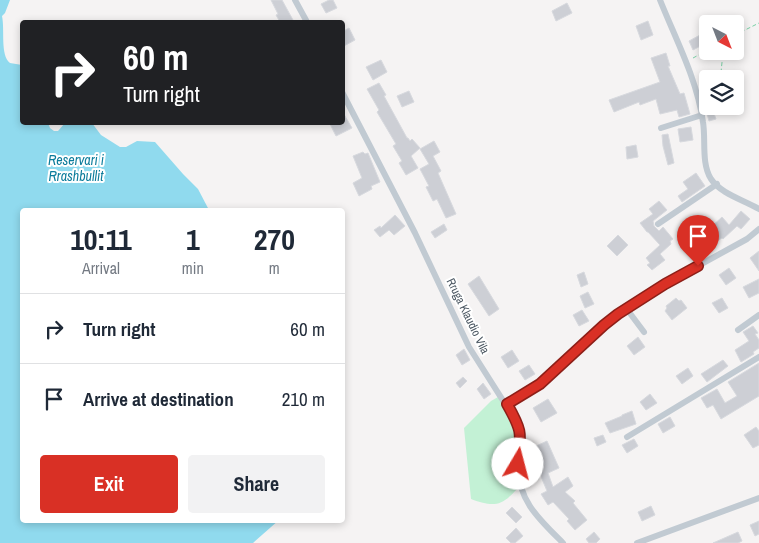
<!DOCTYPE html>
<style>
:root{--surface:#fff;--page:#f2f2f3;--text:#1f2937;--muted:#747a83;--line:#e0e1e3;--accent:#d93025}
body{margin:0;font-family:"Archivo Narrow",sans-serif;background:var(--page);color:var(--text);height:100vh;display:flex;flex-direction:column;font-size:19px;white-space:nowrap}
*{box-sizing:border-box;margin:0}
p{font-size:16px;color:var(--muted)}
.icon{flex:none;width:28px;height:28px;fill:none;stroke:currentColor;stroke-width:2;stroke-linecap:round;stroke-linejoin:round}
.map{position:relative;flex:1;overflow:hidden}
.side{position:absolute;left:20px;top:208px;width:325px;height:315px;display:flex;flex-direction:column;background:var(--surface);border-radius:5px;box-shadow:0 2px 8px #0003}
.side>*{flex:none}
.top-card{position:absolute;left:20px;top:20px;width:325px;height:105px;border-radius:5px;box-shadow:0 2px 8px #0003;background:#202124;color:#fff;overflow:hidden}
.needle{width:32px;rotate:138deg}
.fabs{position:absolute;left:699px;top:15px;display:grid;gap:10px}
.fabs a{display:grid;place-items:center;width:45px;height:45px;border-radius:5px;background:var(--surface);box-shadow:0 2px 8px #0003;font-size:25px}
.pin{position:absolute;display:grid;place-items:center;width:42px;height:42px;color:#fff;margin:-51px -21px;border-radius:50% 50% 50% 0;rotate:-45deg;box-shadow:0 0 5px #0007}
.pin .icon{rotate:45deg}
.me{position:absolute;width:55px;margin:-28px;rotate:8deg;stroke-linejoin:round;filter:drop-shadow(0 0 4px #0008)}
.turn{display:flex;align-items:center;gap:18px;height:105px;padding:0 20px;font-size:22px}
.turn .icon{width:65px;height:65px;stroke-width:2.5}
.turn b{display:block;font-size:35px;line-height:42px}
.eta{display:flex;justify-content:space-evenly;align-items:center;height:85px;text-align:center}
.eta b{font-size:30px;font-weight:700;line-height:35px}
.button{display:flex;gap:10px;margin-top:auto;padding:10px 20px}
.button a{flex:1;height:58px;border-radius:5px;background:var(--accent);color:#fff;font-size:20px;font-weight:700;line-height:58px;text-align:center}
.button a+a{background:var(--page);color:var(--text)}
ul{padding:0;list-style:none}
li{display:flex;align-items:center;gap:15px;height:70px;padding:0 20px;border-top:1px solid var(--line)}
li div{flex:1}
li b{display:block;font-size:19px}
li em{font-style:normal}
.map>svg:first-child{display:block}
.green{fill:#c3f1d5}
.water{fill:#90daee}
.building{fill:#cdcfd5;stroke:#d7d9de}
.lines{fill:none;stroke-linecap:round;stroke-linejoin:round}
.path{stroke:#7ad0a6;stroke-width:1;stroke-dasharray:4 2.5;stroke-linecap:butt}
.minor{stroke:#c1cad2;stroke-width:6}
.route-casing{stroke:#8d1f18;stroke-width:12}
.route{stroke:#d93025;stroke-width:9}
.labels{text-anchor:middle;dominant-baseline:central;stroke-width:4;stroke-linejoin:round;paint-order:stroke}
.street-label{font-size:12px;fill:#4a5661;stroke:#fff}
.water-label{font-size:14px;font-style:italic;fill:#0c7c9b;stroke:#fff}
</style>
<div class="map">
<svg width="759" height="543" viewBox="0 0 759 543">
<rect width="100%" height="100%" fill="#f5f3f3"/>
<path class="green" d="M 498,397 L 521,433 L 519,454 L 515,461 L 514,477 L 517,489 C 501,507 493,507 471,499 L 464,428 L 491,401 Z"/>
<path class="water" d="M 0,0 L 10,0 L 5,13 L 2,16 C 5,30 0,55 10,63 C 14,64 18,64 22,65 L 22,122 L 48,123 L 50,128 L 54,131 L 58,131 L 65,123 L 92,123 L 101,135 L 120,147 L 126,147 L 137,141 L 155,142 L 183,174 L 198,189 L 209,210 L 22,210 L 22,520 L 279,520 L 253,543 L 0,543 Z"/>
<path class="building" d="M 271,0 L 282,0 L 293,20 L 289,22 L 280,22 L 276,15 L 278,14 Z
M 329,0 L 333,0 L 337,8 L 326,13 L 321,4 Z
M 567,3 L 572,13 L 556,21 L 552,11 Z
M 648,21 L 653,35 L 641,40 L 636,26 Z
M 349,28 L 355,40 L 342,47 L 342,32 Z
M 702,34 L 706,43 L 693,50 L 689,41 Z
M 666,53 L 670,66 L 668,66 L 680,94 L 684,93 L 690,114 L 679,117 L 677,110 L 660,114 L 656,99 L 640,105 L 639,102 L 614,112 L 609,100 L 660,82 L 651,58 Z
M 381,60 L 387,72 L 373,80 L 366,67 Z
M 379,83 L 386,95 L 384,96 L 407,138 L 408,138 L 410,141 L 412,139 L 420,148 L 411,156 L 418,168 L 406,175 L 399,163 L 402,161 L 393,146 L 396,144 L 377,112 L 379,110 L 367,89 Z
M 409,91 L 414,102 L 402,107 L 397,96 Z
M 712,108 L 716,119 L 709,121 L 706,110 Z
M 342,111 L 352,128 L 336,136 L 329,122 L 342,122 Z
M 691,127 L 693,140 L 680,142 L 678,129 Z
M 668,134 L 674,163 L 668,165 L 663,146 L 662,135 Z
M 434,141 L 440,152 L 433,156 L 441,171 L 438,173 L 456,214 L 446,218 L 437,199 L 433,201 L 426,187 L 429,186 L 420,169 L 429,164 L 420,149 Z
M 636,145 L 638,157 L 627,159 L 626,147 Z
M 363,152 L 365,154 L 368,153 L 380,182 L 371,186 L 372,189 L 359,196 L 353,183 L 362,178 L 353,156 Z
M 696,173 L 705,186 L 682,202 L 678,196 L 688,189 L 683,182 Z
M 659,201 L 667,210 L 653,221 L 654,226 L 659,231 L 663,227 L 673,239 L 670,241 L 671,244 L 660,254 L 665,260 L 652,270 L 647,265 L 650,263 L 646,258 L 660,245 L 648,232 L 647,232 L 640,223 L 653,214 L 649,209 Z
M 741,211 L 750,219 L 741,229 L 737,226 L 723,239 L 722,238 L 707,247 L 706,245 L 695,253 L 686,242 L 699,234 L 698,231 L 708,225 L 710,228 L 722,217 L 729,225 Z
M 395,215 L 405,226 L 394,235 L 389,230 L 380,237 L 374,230 L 380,226 L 381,228 Z
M 444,224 L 447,230 L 435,238 L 431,232 Z
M 618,235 L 628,245 L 617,256 L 607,246 Z
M 759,251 L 759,271 L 750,258 Z
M 729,268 L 736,278 L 726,285 L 719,275 Z
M 584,272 L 588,284 L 581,287 L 577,275 Z
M 479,276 L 499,309 L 489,316 L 468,284 Z
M 759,279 L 759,293 L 749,298 L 743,287 Z
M 588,292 L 594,304 L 585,308 L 580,296 Z
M 676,298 L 679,301 L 681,300 L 687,308 L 672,320 L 665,311 L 667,308 L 666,306 Z
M 722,298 L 728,308 L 719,313 L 712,303 Z
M 582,310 L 589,321 L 579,326 L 573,315 Z
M 753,326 L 758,333 L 755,334 L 759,340 L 759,348 L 753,352 L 754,354 L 741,362 L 735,350 L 749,341 L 743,332 Z
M 638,337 L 645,347 L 634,355 L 627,346 Z
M 464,349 L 470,360 L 462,365 L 456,355 Z
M 512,350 L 519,361 L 508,368 L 501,357 Z
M 723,360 L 728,366 L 707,382 L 701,374 Z
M 759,363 L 759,396 L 721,419 L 713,405 L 707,408 L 701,398 L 717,389 L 725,403 L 737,396 L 728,382 Z
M 529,365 L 535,374 L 525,380 L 519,371 Z
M 688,368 L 693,376 L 682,384 L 676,376 Z
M 463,377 L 467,381 L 460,388 L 456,383 Z
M 483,383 L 491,394 L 484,399 L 477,389 Z
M 650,394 L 657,403 L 646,410 L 640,402 Z
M 548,399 L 557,413 L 541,422 L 533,408 Z
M 632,411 L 636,424 L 610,433 L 605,423 L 622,416 L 622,415 Z
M 670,417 L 675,426 L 663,433 L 658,424 Z
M 756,427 L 759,431 L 759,445 L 753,448 L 744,435 Z
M 603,435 L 606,442 L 597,446 L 594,438 Z
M 634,439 L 638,446 L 627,453 L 622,445 Z
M 547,441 L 559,468 L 548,473 L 553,487 L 568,477 L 573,486 L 565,492 L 575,501 L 573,503 L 587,520 L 575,530 L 567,521 L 569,519 L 553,502 L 548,505 L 541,494 L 547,491 L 537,467 L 530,468 L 529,462 L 540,460 L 534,447 Z
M 651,506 L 655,515 L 642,521 L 638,512 Z
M 512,507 L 522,517 L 516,523 L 506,513 Z
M 759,521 L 759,534 L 755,536 L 750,525 Z
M 516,528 L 523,536 L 515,543 L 511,543 L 506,538 Z
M 594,532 L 600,539 L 596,543 L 589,543 L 586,539 Z
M 738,532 L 742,541 L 738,543 L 713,543 Z"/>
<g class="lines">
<path class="path" d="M 735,35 L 759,23
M 693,58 L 708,50
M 720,79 C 722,70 721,59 725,51"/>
<path class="minor" d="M 295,0 L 307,22
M 660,0 C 676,40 697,79 703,122 C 706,140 701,163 711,179 C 721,194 744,200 759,209
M 342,92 L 415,233 L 469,347 L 516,421 C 524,440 518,447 518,466 C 518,501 540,520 563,543
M 661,128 L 702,115
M 658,224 L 717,184
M 626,308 L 644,332
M 738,330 L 759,315
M 507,404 L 540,384 L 604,325 L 618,314 L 665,284 L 747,239 L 759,229
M 627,437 L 759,357
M 637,543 L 759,498"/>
</g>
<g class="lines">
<defs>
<path id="route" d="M 518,464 C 521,433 523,432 507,404 L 540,384 L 604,325 L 618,314 L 665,284 L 698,266"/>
</defs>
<use href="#route" class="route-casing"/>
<use href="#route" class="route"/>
</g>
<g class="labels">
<g class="street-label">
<text transform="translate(468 316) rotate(64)">Rruga Klaudio Vila</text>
</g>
<g class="water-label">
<text x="76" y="160">Reservari i<tspan x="76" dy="16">Rrashbullit</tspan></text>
</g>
</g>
</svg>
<div class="fabs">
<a><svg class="needle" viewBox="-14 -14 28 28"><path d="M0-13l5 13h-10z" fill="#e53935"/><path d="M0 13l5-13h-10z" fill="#747a83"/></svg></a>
<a><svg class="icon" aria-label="layers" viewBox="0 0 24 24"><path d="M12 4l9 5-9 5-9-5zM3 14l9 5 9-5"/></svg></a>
</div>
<div class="pin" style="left:698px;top:266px;background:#d93025"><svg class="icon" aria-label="arrive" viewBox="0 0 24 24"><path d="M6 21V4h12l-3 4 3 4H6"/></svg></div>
<svg class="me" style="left:518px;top:464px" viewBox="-20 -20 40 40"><circle r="19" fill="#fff"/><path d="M0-13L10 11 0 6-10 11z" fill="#d93025"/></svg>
<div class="top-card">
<div class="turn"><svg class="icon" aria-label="right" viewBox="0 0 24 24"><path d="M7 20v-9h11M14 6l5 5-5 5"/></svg><div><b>60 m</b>Turn right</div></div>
</div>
<section class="side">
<div class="eta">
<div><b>10:11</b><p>Arrival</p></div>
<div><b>1</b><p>min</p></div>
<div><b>270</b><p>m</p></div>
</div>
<ul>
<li><svg class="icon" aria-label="right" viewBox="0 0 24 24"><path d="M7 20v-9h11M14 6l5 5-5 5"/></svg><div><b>Turn right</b></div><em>60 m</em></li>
<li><svg class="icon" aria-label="arrive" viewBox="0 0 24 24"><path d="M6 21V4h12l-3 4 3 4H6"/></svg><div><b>Arrive at destination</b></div><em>210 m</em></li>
</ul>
<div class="button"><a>Exit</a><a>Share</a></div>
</section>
</div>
